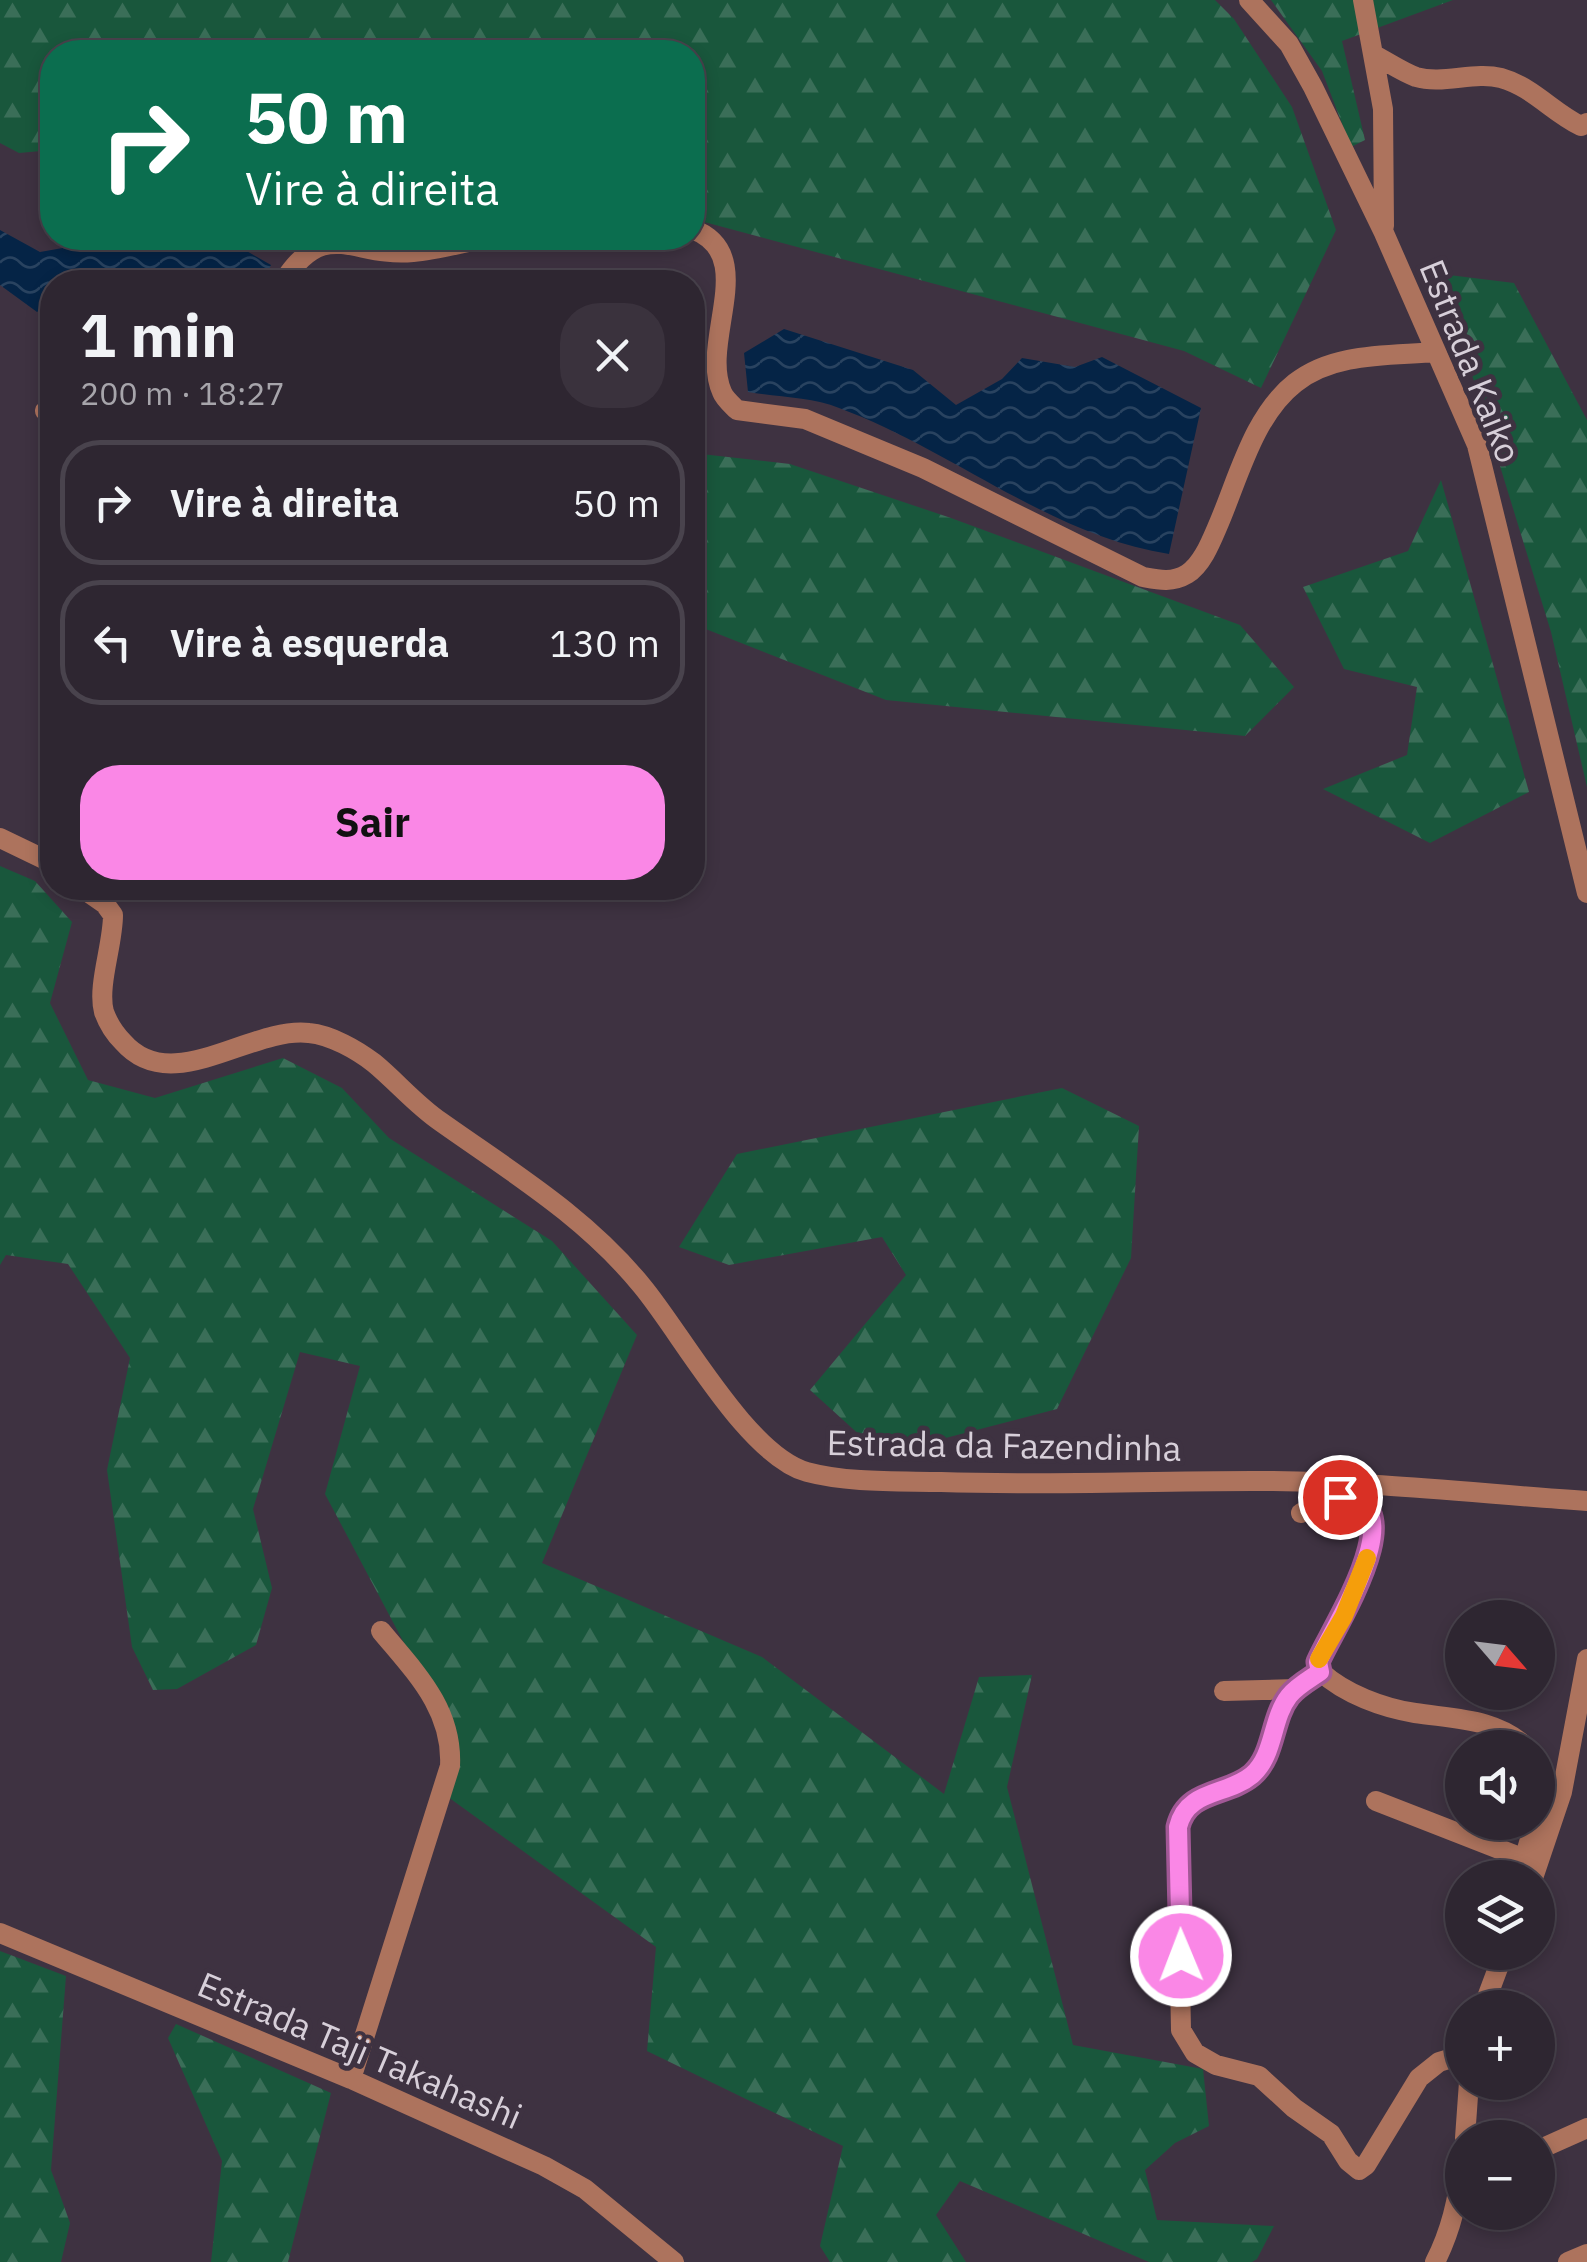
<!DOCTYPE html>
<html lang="pt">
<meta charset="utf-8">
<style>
:root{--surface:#2e2631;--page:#3a323d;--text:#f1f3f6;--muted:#a7a5ab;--line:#49434d;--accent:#fa87e6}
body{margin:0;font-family:"IBM Plex Sans",sans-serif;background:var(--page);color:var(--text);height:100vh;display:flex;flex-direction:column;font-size:38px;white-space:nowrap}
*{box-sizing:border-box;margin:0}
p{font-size:32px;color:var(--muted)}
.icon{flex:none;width:55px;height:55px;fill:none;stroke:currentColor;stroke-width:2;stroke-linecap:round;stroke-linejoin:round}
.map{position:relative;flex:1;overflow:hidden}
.sheet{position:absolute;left:40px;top:270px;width:665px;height:630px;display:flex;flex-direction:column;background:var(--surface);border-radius:40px;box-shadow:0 5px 15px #0003,0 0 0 2px var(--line)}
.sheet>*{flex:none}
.guide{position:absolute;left:40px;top:40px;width:665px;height:210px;border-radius:40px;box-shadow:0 5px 15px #0003,0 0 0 2px var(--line);background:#0b6e4f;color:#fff;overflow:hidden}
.needle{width:65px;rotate:118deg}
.fabs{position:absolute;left:1445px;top:1600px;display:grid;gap:20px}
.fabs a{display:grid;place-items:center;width:110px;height:110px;border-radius:50%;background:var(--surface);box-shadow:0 5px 15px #0003,0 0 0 2px var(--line);font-size:50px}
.pin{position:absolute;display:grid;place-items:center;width:85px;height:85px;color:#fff;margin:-42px;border:5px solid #fff;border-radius:50%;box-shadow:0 2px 10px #0007}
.me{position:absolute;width:110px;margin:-55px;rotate:359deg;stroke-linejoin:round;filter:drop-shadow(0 0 8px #0008)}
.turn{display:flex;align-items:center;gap:35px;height:210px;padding:0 40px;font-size:45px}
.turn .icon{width:130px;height:130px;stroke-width:2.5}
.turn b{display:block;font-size:70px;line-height:85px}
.round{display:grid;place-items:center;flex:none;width:105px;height:105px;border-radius:40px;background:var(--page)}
.head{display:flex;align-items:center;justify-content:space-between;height:170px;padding:0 40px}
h1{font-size:60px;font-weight:700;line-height:75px}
.button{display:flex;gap:20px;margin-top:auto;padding:20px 40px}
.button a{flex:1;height:115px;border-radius:40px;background:var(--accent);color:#111;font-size:40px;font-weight:700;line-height:115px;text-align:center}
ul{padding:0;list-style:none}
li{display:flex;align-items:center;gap:30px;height:125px;margin:0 20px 15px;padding:0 20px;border:5px solid var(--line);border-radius:40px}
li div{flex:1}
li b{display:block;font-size:38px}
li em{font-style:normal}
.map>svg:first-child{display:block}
.forest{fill:url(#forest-firs)}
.water{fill:url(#water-waves)}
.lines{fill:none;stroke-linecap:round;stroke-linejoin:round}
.minor{stroke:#ad735d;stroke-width:20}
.route-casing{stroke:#a25896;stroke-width:25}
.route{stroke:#fa87e6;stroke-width:18}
.slow{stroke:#f59e0b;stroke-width:18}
.labels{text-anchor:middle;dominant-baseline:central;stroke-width:10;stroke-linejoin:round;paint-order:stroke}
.street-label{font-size:35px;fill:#d7cfd9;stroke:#3e3241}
</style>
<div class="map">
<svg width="1587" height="2262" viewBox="0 0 1587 2262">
<defs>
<pattern id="forest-firs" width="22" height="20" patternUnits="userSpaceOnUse" patternTransform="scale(2.5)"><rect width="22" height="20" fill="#19573c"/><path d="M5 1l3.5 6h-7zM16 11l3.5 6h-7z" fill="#3a6e58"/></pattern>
<pattern id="water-waves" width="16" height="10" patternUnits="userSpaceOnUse" patternTransform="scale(2.5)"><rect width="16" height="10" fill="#052446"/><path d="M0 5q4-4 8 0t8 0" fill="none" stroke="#294360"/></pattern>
</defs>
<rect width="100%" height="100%" fill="#3e3241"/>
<path class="forest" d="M 0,0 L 1215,0 L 1234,19 L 1292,107 L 1336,230 L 1261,388 L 1184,351 L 693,219 L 692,52 L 52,52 L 52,150 L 19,153 L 0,143 Z
M 1271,0 L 1453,0 L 1342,41 L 1365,140 L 1351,147 L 1322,71 Z
M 1441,274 L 1514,283 L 1587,420 L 1587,787 L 1551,632 Z
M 692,453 L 790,464 L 951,518 L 1240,625 L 1294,687 L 1245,736 L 886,700 L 693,624 Z
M 1441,480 L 1529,792 L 1430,843 L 1323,789 L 1407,755 L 1417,687 L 1344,669 L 1303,587 L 1408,551 Z
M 0,866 L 35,881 L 72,922 L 50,1003 L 88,1080 L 155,1098 L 283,1058 L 342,1088 L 389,1138 L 552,1241 L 637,1335 L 542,1563 L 762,1657 L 944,1794 L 979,1677 L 1032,1675 L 1007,1787 L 1073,2045 L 1203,2069 L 1209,2126 L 1175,2143 L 1145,2170 L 1157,2220 L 1274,2226 L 1257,2259 L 1252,2262 L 1149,2262 L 960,2181 L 936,2215 L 966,2262 L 830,2262 L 820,2246 L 843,2146 L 647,2051 L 656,1947 L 448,1797 L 446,1722 L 325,1494 L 360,1366 L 300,1352 L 253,1509 L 272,1588 L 256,1645 L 177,1689 L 153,1690 L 132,1647 L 107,1470 L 130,1358 L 68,1264 L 6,1255 L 0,1265 Z
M 1062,1088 L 1139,1126 L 1131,1258 L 1057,1409 L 903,1449 L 863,1438 L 810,1390 L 906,1275 L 882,1237 L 729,1265 L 679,1247 L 737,1154 Z
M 0,1951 L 66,1976 L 51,2170 L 70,2223 L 61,2262 L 0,2262 Z
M 176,2024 L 331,2093 L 288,2262 L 211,2262 L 222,2161 L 168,2038 Z"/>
<path class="water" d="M 0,230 L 40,252 L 119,238 L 224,238 L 271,265 L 263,282 L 134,282 L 110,274 L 90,282 L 52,282 L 52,301 L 37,312 L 0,285 Z
M 784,329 L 913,370 L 956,405 L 1002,379 L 1022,358 L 1075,367 L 1102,357 L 1201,408 L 1169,554 C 1051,536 951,449 839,408 C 812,397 777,397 748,392 L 744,353 Z"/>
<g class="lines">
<path class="minor" d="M 1249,0 L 1289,44 L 1313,87 L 1384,233 L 1477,445 L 1587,893
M 1363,0 L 1383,109 L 1384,226
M 1374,55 C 1388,62 1402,72 1416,77 C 1443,85 1474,71 1501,78 C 1533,87 1552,112 1581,126 L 1587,123
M 692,229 C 761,254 699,341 722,392 C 724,398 732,405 737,410 L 805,419 L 923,468 L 1143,577 C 1159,580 1172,583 1187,574 C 1203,564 1212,539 1219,523 C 1239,476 1254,415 1295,383 C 1334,352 1389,356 1436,352
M 283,282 C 326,215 353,258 413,252 C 438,250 464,242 489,238
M 45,411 L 52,406
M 0,838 L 52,863
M 82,888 L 105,904 L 113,915 C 113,945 97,986 104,1012 C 108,1023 115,1034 123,1042 C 172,1098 250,1026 309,1033 C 331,1035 357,1050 374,1063 C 397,1082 416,1105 441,1122 C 513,1173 586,1217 642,1286 C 682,1334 747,1455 807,1472 C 848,1483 898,1481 941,1482 C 1052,1486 1162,1480 1273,1481 C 1378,1482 1483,1494 1587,1501
M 1301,1513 L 1320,1503 L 1350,1498 C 1408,1526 1333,1624 1318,1662 L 1321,1672 C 1345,1694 1383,1708 1415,1713 C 1454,1719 1497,1718 1527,1748
M 1321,1672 C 1310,1679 1297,1686 1289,1696 C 1271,1719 1275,1755 1252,1775 C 1227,1796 1187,1789 1177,1827 L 1181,2030 L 1195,2053 L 1216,2065 L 1259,2076 L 1294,2108 L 1331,2134 L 1348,2161 L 1359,2170 L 1366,2165 L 1419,2078 L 1439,2062 L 1462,2055
M 1224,1691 L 1296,1689
M 1538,1773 L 1538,1815
M 1376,1801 L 1527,1860
M 1535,1868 L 1525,1856 L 1535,1822
M 1533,1878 L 1562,1792 L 1587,1659
M 0,1933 L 351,2079 L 544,2166 L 585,2189 L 674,2262
M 1483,2008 L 1504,1952
M 351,2079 L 450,1766 C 453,1709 415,1672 381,1631
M 1465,2138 L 1469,2082
M 1538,2150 L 1587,2128
M 1435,2262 C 1452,2229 1459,2197 1462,2161
M 1568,2262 L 1587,2254"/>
</g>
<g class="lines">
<defs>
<path id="route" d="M 1181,1956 L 1178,1827 C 1187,1789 1227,1796 1252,1775 C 1275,1755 1271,1719 1289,1696 C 1297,1686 1310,1679 1320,1672 L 1318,1662 C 1330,1632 1419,1499 1340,1497"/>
</defs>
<use href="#route" class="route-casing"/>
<use href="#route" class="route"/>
<path class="slow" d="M 1319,1659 L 1344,1616 L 1367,1558"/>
</g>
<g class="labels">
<g class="street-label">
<text transform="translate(1471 361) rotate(68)">Estrada Kaiko</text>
<text transform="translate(1004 1445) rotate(1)">Estrada da Fazendinha</text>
<text transform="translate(360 2050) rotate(23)">Estrada Taji Takahashi</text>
</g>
</g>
</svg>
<div class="fabs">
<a><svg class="needle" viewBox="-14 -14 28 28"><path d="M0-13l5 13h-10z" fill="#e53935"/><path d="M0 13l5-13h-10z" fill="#a7a5ab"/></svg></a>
<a><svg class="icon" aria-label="sound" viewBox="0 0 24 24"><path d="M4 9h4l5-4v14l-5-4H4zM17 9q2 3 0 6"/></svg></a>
<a><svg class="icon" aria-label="layers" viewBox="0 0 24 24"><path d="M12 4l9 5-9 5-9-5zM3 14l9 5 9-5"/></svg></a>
<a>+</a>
<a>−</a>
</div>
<div class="pin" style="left:1340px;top:1497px;background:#d93025"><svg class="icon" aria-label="arrive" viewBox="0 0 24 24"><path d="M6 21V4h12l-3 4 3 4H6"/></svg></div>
<svg class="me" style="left:1181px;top:1956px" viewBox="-20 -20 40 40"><circle r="17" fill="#fa87e6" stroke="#fff" stroke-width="3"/><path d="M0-11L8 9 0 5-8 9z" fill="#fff"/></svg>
<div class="guide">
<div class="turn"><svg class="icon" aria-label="right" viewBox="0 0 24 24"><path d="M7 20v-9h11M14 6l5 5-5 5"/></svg><div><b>50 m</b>Vire à direita</div></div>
</div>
<section class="sheet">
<div class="head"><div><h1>1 min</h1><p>200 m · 18:27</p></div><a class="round"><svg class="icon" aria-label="close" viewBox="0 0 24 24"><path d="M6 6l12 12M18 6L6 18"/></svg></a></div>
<ul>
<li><svg class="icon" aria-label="right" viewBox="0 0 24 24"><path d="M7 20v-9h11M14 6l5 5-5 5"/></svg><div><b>Vire à direita</b></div><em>50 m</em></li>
<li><svg class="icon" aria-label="left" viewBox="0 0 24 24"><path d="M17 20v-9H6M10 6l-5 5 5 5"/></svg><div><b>Vire à esquerda</b></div><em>130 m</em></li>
</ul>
<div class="button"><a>Sair</a></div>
</section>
</div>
